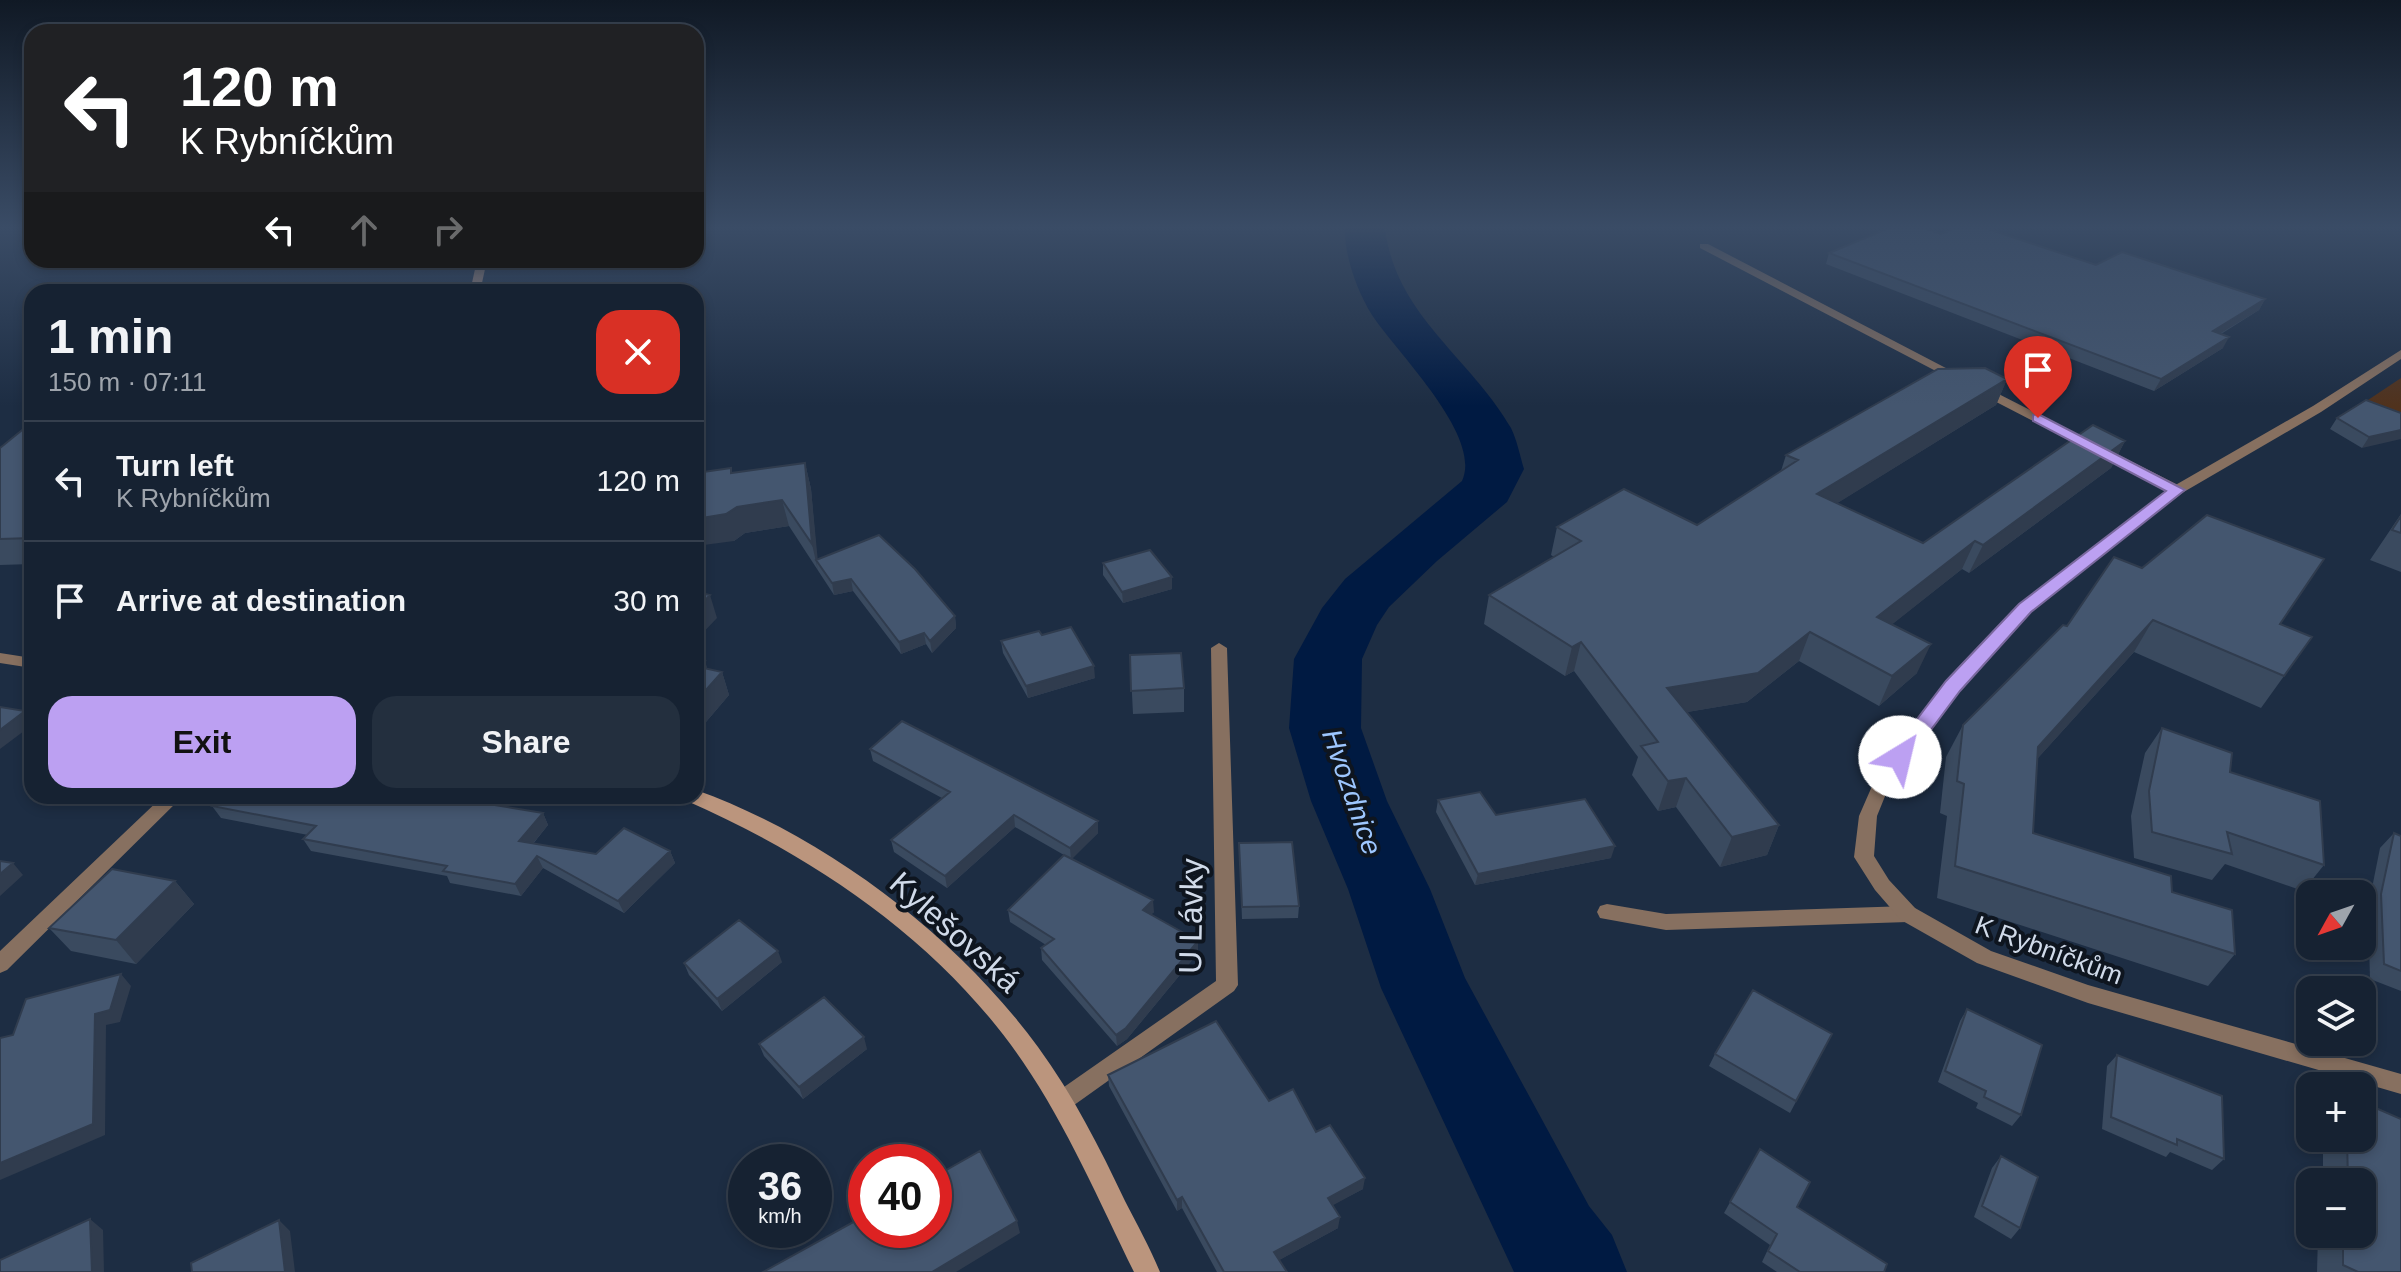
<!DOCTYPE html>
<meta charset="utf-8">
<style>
:root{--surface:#162232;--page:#232f3e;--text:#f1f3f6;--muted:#9ea4ac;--line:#353f4d;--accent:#bca0f2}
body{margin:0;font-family:Arial,sans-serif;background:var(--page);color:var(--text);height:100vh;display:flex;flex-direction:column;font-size:30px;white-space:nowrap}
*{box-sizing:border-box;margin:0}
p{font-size:26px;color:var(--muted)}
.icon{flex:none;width:44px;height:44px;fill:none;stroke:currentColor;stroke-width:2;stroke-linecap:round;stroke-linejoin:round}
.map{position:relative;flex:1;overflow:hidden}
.panel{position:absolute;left:24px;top:284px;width:680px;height:520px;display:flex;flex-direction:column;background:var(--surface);border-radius:24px;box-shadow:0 4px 12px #0003,0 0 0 2px var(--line)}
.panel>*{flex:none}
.guide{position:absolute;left:24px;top:24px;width:680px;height:244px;border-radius:24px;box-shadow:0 4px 12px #0003,0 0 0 2px var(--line);background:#202124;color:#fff;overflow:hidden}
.needle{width:52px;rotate:230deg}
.buttons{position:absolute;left:2296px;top:880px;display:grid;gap:16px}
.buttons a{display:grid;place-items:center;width:80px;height:80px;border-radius:16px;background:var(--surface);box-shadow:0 4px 12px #0003,0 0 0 2px var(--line);font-size:40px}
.speed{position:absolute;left:728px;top:1144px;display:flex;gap:16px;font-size:40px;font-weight:700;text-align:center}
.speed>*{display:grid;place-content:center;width:104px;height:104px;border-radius:50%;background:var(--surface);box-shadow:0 4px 12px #0003,0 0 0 2px var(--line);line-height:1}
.speed small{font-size:20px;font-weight:400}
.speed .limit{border:12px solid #d22;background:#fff;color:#111}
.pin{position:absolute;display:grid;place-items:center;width:68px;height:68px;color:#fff;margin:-82px -34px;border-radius:50% 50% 50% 0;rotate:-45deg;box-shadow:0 0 8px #0007}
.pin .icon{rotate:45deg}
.me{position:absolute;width:88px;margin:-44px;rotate:36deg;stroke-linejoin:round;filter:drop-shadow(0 0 6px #0008)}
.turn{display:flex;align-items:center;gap:28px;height:168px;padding:0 24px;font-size:36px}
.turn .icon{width:104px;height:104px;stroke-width:2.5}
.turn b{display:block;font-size:56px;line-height:68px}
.lanes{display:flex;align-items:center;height:76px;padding:0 24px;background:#0003;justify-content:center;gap:40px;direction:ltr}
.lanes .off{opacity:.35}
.round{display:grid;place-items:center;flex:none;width:84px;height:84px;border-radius:24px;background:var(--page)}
.head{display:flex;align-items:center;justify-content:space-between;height:136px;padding:0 24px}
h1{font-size:48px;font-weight:700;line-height:60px}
.action{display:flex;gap:16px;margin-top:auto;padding:16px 24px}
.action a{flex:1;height:92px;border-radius:24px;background:var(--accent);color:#111;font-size:32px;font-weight:700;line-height:92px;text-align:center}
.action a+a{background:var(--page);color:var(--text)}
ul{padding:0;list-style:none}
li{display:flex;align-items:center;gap:24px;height:120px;padding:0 24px;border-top:2px solid var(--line)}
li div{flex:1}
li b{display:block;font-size:30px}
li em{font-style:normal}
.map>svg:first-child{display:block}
.green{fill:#50321d}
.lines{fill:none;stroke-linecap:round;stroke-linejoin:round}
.river{fill:#001a42;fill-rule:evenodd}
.minor{fill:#877060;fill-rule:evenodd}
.tertiary{fill:#877060;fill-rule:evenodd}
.secondary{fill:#bb957d;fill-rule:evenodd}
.wall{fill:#3a4a5f}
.shaded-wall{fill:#303c4e}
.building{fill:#44566f;stroke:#303c4e;stroke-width:2}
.route{fill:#bca0f2;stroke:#7a689d;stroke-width:2}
.labels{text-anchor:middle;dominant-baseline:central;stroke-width:8;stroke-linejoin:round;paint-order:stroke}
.street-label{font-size:26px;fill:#d0dae9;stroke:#0e151f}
.water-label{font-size:28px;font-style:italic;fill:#9dc6fe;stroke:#0e151f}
.near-street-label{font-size:32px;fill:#d0dae9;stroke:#0e151f}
</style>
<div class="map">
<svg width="2401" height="1272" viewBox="0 0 2401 1272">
<rect width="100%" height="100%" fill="#1d2d43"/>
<path class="green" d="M 2401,378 L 2401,425 L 2356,408 Z"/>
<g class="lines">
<path class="river" d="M 1345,228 L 1385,228 C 1395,315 1471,358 1511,428 C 1517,440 1520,456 1524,469 L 1507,502 L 1437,561 L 1389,607 L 1377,625 L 1362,659 L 1361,728 L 1387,801 L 1430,889 L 1465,978 L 1589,1206 L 1612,1235 L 1627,1272 L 1514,1272 L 1381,988 L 1348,889 L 1311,801 L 1289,728 L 1294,659 L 1322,608 L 1345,579 L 1462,481 C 1483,436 1397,353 1372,315 C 1357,291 1344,255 1345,228 Z"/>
<path class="minor" d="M 1700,244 L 1708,244 L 1965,378 L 1963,381 L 1955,381 L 1700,248 Z
M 1979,384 L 2182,487 L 2184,490 L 2177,494 L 2172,493 L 1975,391 L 1973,388 Z
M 1219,643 L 1227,648 L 1238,985 L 1234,991 L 1070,1108 L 1062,1111 L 1054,1108 L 1051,1101 L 1054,1094 L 1216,981 L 1211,648 Z
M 163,796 L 183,796 L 7,970 L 0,973 L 0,951 Z
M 1607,904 L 1666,914 L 1908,906 L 1915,908 L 1918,914 L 1915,920 L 1908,922 L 1666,930 L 1600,918 L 1597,912 L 1600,906 Z"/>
<path class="tertiary" d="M 2401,350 L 2401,359 L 2321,412 L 2182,493 L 2031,611 L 1959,690 L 1890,784 L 1877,816 L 1874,856 L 1889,880 L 1915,908 L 1991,951 L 2088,985 L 2401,1074 L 2401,1094 L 2088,1003 L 1977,963 L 1901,920 L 1875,890 L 1854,857 L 1859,816 L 1876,777 L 1947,682 L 2019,605 L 2172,487 L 2313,406 Z
M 0,653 L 32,658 L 32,668 L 0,663 Z"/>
<path class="secondary" d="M 477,260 L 487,260 L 480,292 L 470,292 Z
M 696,790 C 825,836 957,936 1038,1047 C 1073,1095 1100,1148 1125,1201 C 1137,1224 1150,1248 1160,1272 L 1134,1272 C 1099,1201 1068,1128 1023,1062 C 942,943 817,858 687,801 L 684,796 L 696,796 Z"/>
</g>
<path class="wall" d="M 1941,234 L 2096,265 L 2265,299 L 2259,310 L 2221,334 L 2223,348 L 2154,391 L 1826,264 L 1829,253 Z
M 2007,379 L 1996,405 L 1837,503 L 1923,543 L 2125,441 L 2111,468 L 1969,573 L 1962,569 L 1892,624 L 1917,673 L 1879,706 L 1799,661 L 1747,702 L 1687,712 L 1779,825 L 1767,855 L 1720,867 L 1676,807 L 1658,811 L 1632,775 L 1638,757 L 1574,671 L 1565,676 L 1484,624 L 1489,595 L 1554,557 L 1551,555 L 1557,527 L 1697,525 L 1781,471 L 1786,455 Z
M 2401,413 L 2362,448 L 2330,429 L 2337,418 Z
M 32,422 L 32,564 L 0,565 L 0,448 Z
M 805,463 L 811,489 L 817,559 L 955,616 L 956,628 L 932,653 L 926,644 L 901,654 L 853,591 L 834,595 L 789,526 L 745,533 L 734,541 L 732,473 Z
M 2401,514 L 2401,572 L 2370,560 Z
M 1103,563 L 1172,589 L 1123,603 L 1103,575 Z
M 2142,568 L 2312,637 L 2261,708 L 2134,652 L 2037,759 L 2033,833 L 2172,892 L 2235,954 L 2208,986 L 1937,898 L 1947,816 L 1940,813 L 1946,757 L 1963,725 L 2067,626 Z
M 1042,635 L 1095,678 L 1028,698 L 1003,653 L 1001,641 Z
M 1130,655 L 1184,688 L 1184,712 L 1133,714 Z
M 696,659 L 707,669 L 722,672 L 729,695 L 706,722 L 696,720 Z
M 2162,728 L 2230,772 L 2324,865 L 2303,891 L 2225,864 L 2212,880 L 2134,858 L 2131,816 L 2145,753 Z
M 870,749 L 1098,821 L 1098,833 L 1072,858 L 1154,912 L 1151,914 L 1198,953 L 1127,1039 L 1117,1046 L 1042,960 L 1041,948 L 1046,945 L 1010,922 L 1008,910 L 1064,855 L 1015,827 L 947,888 L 894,852 L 891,840 L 942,798 L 873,761 Z
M 1438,800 L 1496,815 L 1611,858 L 1475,885 L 1436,812 Z
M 212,806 L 543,813 L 548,825 L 533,844 L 596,854 L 670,851 L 675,863 L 624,913 L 543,868 L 521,896 L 450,883 L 447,876 L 311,851 L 303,839 L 308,835 L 221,818 Z
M 2394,833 L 2401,836 L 2401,991 L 2370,979 L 2368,908 L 2380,848 Z
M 1239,843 L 1299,906 L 1298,918 L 1242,919 Z
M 175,881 L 194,904 L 136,964 L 71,951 L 49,928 Z
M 782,962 L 722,1011 L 689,975 L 684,963 Z
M 1967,1009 L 2021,1115 L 2012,1126 L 1976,1108 L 1978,1103 L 1938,1082 L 1960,1021 Z
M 1832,1034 L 1790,1113 L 1709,1066 L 1715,1054 Z
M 759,1044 L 867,1049 L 803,1099 L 764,1056 Z
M 2117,1055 L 2224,1159 L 2212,1170 L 2170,1152 L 2166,1157 L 2102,1129 L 2107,1066 Z
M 1108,1075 L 1269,1101 L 1316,1132 L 1363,1189 L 1332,1205 L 1338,1228 L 1279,1260 L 1287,1272 L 1217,1272 L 1182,1208 L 1177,1211 L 1109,1086 Z
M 2323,1138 L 2362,1138 L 2401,1272 L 2317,1272 L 2318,1234 L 2362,1234 L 2362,1182 L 2323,1182 Z
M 1760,1149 L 1797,1207 L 1884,1272 L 1777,1272 L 1762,1262 L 1770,1245 L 1724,1213 Z
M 2001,1156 L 2020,1228 L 2011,1239 L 1974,1217 L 1992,1168 Z"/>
<path class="shaded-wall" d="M 2265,299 L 2259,310 L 2206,342 L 2213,331 Z
M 2229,337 L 2223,348 L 2154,391 L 2161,379 Z
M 2007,379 L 1996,405 L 1807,522 L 1817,494 Z
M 2401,430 L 2401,439 L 2362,448 L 2369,437 Z
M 2125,441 L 2111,468 L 1969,573 L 1983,545 Z
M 805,463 L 811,489 L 818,562 L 816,560 L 818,571 L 812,544 Z
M 782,500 L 789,526 L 745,533 L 734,541 L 696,546 L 696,519 L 737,507 Z
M 1975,541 L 1962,569 L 1865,646 L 1877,617 Z
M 1172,577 L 1172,589 L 1123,603 L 1122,592 Z
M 851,579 L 853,591 L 834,595 L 832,583 Z
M 710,595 L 717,618 L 696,640 L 696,610 Z
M 955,616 L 956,628 L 932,653 L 930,641 Z
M 2153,620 L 2134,652 L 2019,779 L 2038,747 Z
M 1810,632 L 1799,661 L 1747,702 L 1658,717 L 1667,688 Z
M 924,633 L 926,644 L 901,654 L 899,642 Z
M 1581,642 L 1574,671 L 1565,676 L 1572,647 Z
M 1931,644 L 1917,673 L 1879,706 L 1892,676 Z
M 705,661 L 712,683 L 722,672 L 729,695 L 706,722 L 698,699 L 699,667 Z
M 1094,666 L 1095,678 L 1028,698 L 1026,686 Z
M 25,711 L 32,720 L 32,725 L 0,749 L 0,730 Z
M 1686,778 L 1676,807 L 1658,811 L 1668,781 Z
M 543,813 L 548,825 L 525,853 L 519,841 Z
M 1014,815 L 1015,827 L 947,888 L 945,876 Z
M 1098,821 L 1098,833 L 1071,860 L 1070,848 Z
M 1779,825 L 1767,855 L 1720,867 L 1732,837 Z
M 1615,846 L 1611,858 L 1475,885 L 1478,874 Z
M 670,851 L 675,863 L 624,913 L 618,901 Z
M 537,856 L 543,868 L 521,896 L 515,884 Z
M 13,863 L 23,875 L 0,896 L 0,874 Z
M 175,881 L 194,904 L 136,964 L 116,940 Z
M 1153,900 L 1154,912 L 1144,922 L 1143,910 Z
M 1198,941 L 1198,953 L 1127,1039 L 1117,1046 L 1116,1035 Z
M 778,951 L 782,962 L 722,1011 L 717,999 Z
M 121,974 L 131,986 L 120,1022 L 106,1025 L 105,1135 L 0,1180 L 0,1163 Z
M 864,1037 L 867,1049 L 803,1099 L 799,1087 Z
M 1365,1178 L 1363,1189 L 1326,1209 L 1328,1198 Z
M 1182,1197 L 1182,1208 L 1177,1211 L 1177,1200 Z
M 1340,1217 L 1338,1228 L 1274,1263 L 1274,1252 Z
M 90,1219 L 103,1230 L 104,1272 L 92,1272 Z
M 279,1220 L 290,1231 L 295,1272 L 285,1272 Z
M 1017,1221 L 1020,1233 L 956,1272 L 932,1272 Z"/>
<path class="building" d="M 1889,228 L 1924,228 L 1941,234 L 1954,228 L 1985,228 L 2096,265 L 2122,252 L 2265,299 L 2213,331 L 2229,337 L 2161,379 L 1829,253 Z
M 1985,368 L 2007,379 L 1817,494 L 1923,543 L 2093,425 L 2125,441 L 1983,545 L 1975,541 L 1877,617 L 1931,644 L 1892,676 L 1810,632 L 1758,673 L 1667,688 L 1779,825 L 1732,837 L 1686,778 L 1668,781 L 1641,746 L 1658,742 L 1581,642 L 1572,647 L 1489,595 L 1581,541 L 1557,527 L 1624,489 L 1697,525 L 1798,460 L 1786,455 L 1938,369 Z
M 2366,400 L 2401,413 L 2401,430 L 2369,437 L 2337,418 Z
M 32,422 L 32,538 L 0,539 L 0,448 Z
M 805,463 L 812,544 L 782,500 L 737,507 L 726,514 L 696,519 L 696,473 L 731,468 L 731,473 Z
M 2207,515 L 2324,559 L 2280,624 L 2312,637 L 2284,676 L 2153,620 L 2038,747 L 2033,833 L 2171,876 L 2172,892 L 2232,910 L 2235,954 L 1955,866 L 1964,784 L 1957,781 L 1963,725 L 2063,625 L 2067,626 L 2114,557 L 2142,568 Z
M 2401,516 L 2401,533 L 2392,530 Z
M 879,535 L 915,569 L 955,616 L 930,641 L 924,633 L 899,642 L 851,579 L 832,583 L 816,560 Z
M 1150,550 L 1172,577 L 1122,592 L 1103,563 Z
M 696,592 L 710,595 L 696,610 Z
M 1071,627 L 1094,666 L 1026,686 L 1001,641 L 1039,631 L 1042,635 Z
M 1181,653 L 1184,688 L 1131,691 L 1130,655 Z
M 696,659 L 705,661 L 699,667 L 722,672 L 698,699 L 696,699 Z
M 0,707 L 25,711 L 0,730 Z
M 902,721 L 1098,821 L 1070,848 L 1014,815 L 945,876 L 891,840 L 950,792 L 870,749 Z
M 2162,728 L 2232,753 L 2230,772 L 2320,801 L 2324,865 L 2227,832 L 2232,854 L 2152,832 L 2149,791 Z
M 1480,792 L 1496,815 L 1585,799 L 1615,846 L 1478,874 L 1438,800 Z
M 223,796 L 439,796 L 543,813 L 519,841 L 596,854 L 624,828 L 670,851 L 618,901 L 537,856 L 515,884 L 443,871 L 447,866 L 303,839 L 316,826 L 212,806 Z
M 2394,833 L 2401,836 L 2401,971 L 2384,964 L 2381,894 Z
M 1292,842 L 1299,906 L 1242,907 L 1239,843 Z
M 1064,855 L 1153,900 L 1143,910 L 1198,941 L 1126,1028 L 1116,1035 L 1041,948 L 1054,939 L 1008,910 Z
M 0,861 L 13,863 L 0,874 Z
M 112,869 L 175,881 L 116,940 L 49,928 Z
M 739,920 L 778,951 L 717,999 L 684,963 Z
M 121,974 L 110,1010 L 95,1014 L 93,1124 L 0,1163 L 0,1038 L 13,1035 L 26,999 Z
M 1753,990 L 1832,1034 L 1796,1101 L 1715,1054 Z
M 824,997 L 864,1037 L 799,1087 L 759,1044 Z
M 1967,1009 L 2042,1045 L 2021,1115 L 1984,1097 L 1986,1091 L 1945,1071 Z
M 1216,1021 L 1269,1101 L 1293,1089 L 1316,1132 L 1330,1125 L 1365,1178 L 1328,1198 L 1340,1217 L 1274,1252 L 1287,1272 L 1224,1272 L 1182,1197 L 1177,1200 L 1108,1075 Z
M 2117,1055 L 2222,1096 L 2224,1159 L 2177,1139 L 2177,1145 L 2111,1117 Z
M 2362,1102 L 2401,1119 L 2401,1272 L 2358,1272 L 2343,1265 L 2343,1234 L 2362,1234 L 2362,1182 L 2348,1182 L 2347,1138 L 2362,1138 Z
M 1760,1149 L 1810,1182 L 1797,1207 L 1887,1264 L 1884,1272 L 1800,1272 L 1768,1251 L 1777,1234 L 1730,1202 Z
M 980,1151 L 1017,1221 L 932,1272 L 763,1272 L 866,1215 L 866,1230 L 934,1230 L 934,1177 Z
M 2001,1156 L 2038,1177 L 2020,1228 L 1982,1206 Z
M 90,1219 L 92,1272 L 0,1272 L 0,1260 Z
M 279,1220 L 285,1272 L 192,1272 L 191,1263 Z"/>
<linearGradient id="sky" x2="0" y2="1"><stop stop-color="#101925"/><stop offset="0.56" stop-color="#3a4c66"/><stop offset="1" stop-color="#3a4c66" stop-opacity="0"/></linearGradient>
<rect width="2401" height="406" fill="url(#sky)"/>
<path class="route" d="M 2038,414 L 2185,490 L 2031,612 L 1960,691 L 1907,762 L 1892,762 L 1889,757 L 1892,752 L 1946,681 L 2019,604 L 2166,491 L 2033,421 L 2033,415 Z"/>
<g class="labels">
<g class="street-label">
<text transform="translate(2049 950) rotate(20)">K Rybníčkům</text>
</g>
<g class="water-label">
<text transform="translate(1352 792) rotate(71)">Hvozdnice</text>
</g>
<g class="near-street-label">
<text transform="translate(1191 916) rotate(-89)">U Lávky</text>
<text transform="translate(955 932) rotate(42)">Kylešovská</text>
</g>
</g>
</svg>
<div class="buttons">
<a><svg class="needle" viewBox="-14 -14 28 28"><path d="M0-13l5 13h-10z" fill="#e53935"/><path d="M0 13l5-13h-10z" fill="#9ea4ac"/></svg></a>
<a><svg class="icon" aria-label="layers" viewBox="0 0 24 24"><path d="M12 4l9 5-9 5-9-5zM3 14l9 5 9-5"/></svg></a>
<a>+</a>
<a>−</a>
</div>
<div class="speed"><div>36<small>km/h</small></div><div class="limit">40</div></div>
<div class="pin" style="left:2038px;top:418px;background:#d93025"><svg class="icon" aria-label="arrive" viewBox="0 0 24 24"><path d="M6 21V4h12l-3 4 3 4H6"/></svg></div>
<svg class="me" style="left:1900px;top:757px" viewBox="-20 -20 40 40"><circle r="19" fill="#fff"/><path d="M0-13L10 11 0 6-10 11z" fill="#bca0f2"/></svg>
<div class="guide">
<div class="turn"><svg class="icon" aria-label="left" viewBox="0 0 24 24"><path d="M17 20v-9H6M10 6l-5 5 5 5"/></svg><div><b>120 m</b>K Rybníčkům</div></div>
<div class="lanes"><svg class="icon" aria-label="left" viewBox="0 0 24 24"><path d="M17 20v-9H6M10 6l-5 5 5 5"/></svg><svg class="icon off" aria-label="ahead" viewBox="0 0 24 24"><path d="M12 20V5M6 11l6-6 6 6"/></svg><svg class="icon off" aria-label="right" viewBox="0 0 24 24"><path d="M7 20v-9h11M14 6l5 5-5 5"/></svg></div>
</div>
<section class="panel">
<div class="head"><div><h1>1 min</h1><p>150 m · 07:11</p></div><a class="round" style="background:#d93025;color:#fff"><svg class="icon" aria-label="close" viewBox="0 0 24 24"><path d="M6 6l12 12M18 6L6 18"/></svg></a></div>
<ul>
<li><svg class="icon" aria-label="left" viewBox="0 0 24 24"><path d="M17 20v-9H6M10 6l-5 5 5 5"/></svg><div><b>Turn left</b><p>K Rybníčkům</p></div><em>120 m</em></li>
<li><svg class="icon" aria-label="arrive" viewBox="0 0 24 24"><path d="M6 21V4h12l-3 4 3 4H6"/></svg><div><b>Arrive at destination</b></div><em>30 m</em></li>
</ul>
<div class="action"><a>Exit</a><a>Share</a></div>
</section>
</div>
